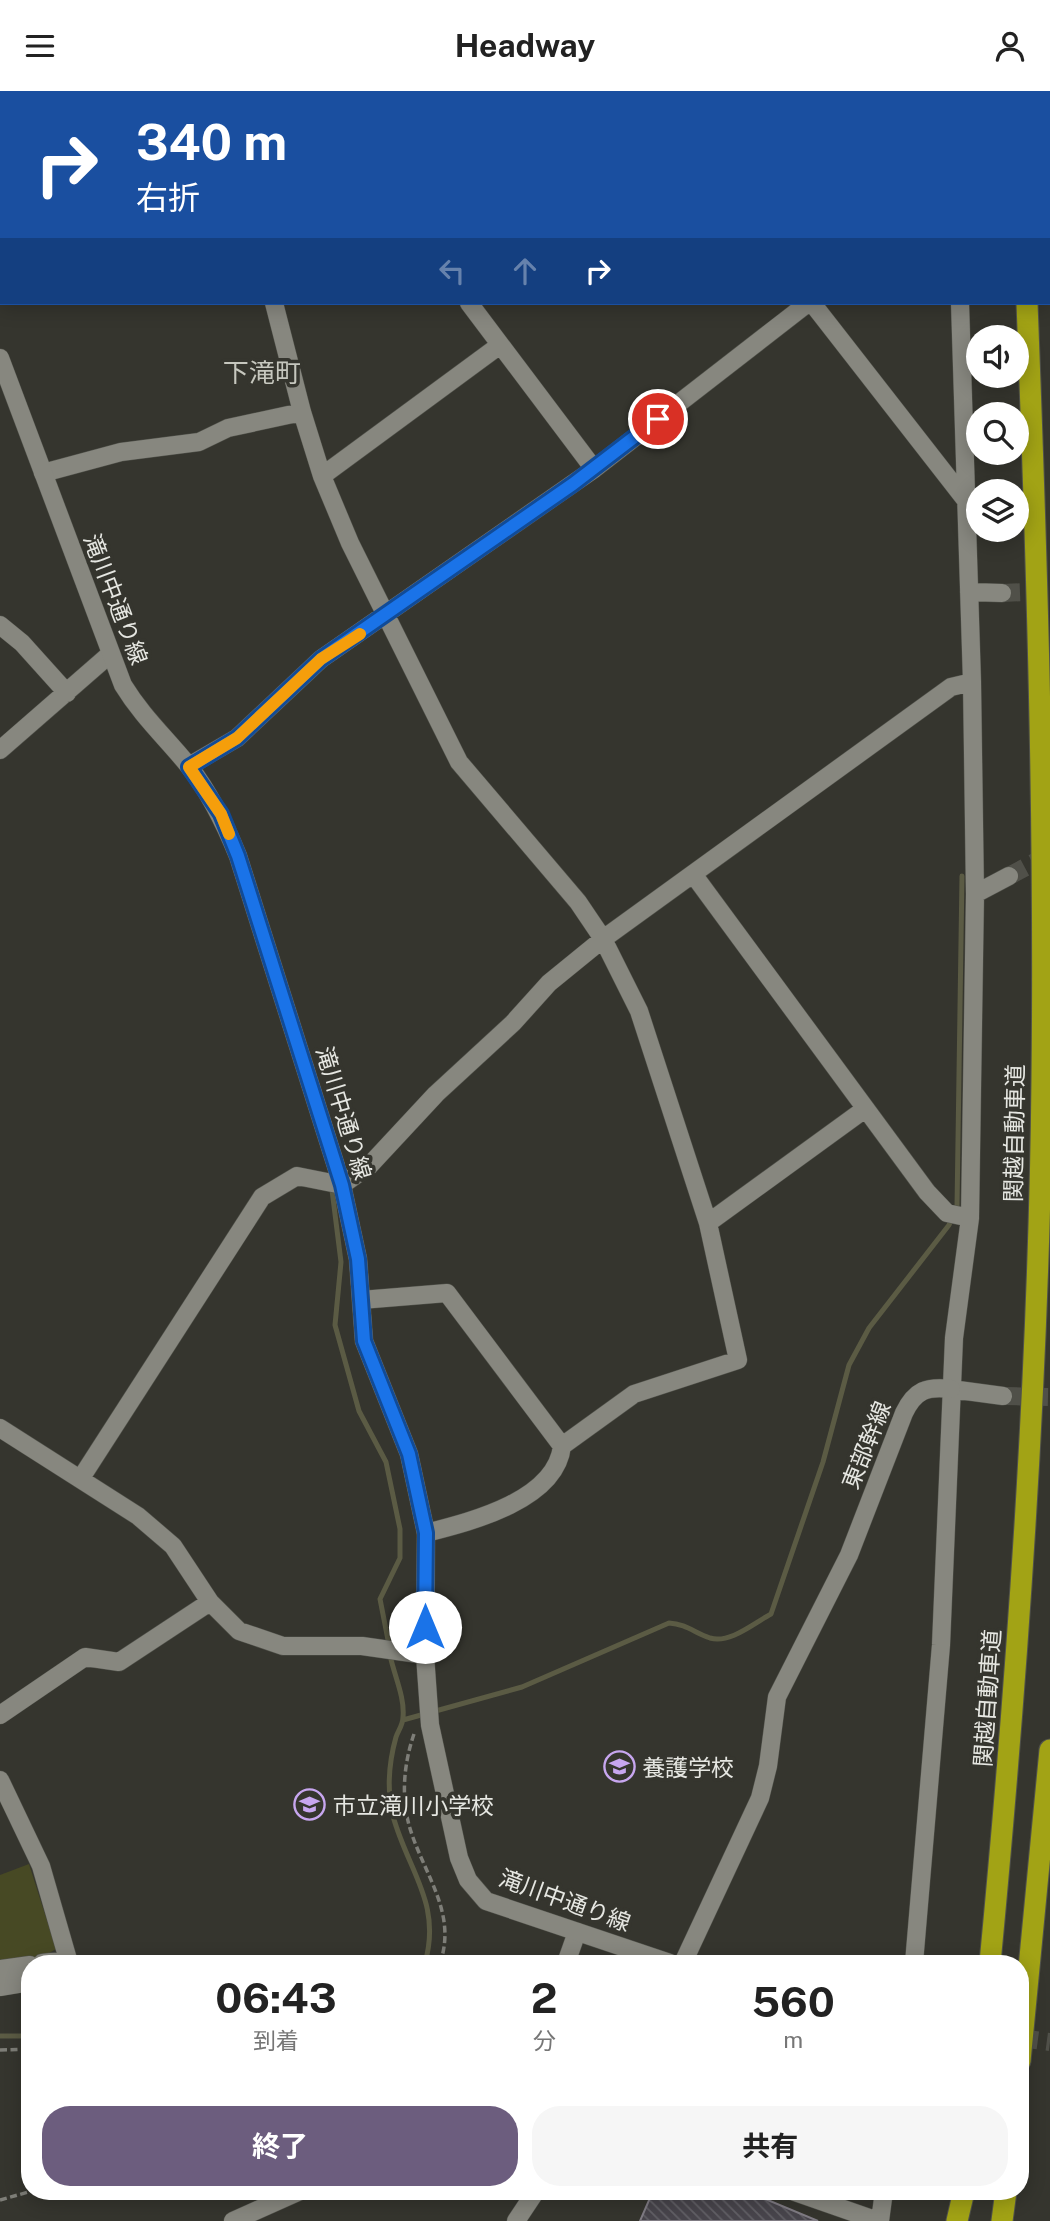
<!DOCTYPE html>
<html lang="ja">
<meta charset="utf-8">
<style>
:root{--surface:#fff;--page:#f6f6f6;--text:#222;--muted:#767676;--accent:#6c5d7e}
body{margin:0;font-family:"Public Sans","Noto Sans JP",sans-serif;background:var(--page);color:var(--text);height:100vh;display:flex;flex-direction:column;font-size:26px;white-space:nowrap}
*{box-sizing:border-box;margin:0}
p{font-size:23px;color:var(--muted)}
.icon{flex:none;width:38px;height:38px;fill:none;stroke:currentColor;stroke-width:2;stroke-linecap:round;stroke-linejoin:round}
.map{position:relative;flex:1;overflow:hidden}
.sheet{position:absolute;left:21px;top:1864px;width:1008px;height:245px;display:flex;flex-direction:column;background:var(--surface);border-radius:28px;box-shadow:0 4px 18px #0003}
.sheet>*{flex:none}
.guide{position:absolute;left:0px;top:0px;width:1050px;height:214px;box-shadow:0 4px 18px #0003;background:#1a4fa0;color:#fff;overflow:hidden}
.buttons{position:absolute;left:966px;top:234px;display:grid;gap:14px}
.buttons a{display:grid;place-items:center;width:63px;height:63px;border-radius:50%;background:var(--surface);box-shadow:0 4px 18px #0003;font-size:35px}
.pin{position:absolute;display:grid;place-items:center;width:60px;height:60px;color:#fff;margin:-30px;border:4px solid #fff;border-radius:50%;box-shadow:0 2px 7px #0007}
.me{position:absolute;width:77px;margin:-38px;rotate:0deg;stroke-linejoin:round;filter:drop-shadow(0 0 5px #0008)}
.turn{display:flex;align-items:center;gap:24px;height:147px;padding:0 21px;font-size:32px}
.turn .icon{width:91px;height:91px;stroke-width:2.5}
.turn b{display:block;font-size:49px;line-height:60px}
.lanes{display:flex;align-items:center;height:66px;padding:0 21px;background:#0003;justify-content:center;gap:35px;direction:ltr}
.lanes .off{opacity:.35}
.eta{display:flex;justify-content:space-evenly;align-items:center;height:119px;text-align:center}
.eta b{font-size:42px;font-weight:700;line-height:49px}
.cta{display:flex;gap:14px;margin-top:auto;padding:14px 21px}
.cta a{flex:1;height:80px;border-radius:28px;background:var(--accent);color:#fff;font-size:28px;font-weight:700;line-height:80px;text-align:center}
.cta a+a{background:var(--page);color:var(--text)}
header{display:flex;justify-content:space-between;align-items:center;height:91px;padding:0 21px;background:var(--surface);font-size:32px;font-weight:700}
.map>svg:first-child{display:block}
.green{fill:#474924}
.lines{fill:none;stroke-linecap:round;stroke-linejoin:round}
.stream{stroke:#5b5b44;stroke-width:5}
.building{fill:url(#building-back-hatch);stroke:#807c84;stroke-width:2}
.street-tunnel{stroke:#505049;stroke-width:18;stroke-dasharray:18 9;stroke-linecap:butt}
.street-casing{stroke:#51524b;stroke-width:19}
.secondary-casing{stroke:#51524b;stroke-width:19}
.highway-casing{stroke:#51524b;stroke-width:23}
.path{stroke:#7e7e78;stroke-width:3.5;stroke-dasharray:7 3.5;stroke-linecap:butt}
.street{stroke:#87877f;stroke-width:18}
.secondary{stroke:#87877f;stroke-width:18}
.highway{stroke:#a2a315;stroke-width:21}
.route-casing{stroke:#114b97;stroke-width:18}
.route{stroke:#1a73e8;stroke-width:12}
.slow{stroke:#f59e0b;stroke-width:12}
.labels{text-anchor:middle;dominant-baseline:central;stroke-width:7;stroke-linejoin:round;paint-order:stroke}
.street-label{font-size:23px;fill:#e6e7e2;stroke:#35352e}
.poi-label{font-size:23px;fill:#e6e7e2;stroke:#35352e;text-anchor:start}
.quarter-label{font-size:26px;fill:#c6c7be;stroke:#35352e}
</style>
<header><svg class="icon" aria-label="menu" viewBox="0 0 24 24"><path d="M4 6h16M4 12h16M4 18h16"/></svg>Headway<svg class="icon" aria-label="person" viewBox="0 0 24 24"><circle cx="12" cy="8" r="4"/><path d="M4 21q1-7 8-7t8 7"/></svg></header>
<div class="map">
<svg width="1050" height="2130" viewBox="0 0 1050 2130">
<defs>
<pattern id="building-back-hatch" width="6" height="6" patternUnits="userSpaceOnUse" patternTransform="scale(1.75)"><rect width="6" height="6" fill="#48454c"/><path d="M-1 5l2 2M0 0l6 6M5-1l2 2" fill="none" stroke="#626066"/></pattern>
</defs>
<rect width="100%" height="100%" fill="#35352e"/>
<path class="green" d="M 29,1773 L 56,1858 L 37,1869 L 0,1874 L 0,1784 Z"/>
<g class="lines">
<path class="stream" d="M 332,1099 L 341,1171 L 335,1234 L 359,1320 L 386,1371 L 400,1438 L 400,1467 L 380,1508 L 389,1554
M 390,1564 C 394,1584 405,1606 403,1626 C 403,1634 398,1640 396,1646 C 389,1671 387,1700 393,1725 C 408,1780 442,1812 425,1872
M 403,1629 L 522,1596 L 669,1532 C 686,1533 695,1542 710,1547 C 730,1553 754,1532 771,1523 L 823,1371 L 849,1274 L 869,1237 L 949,1134 L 957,1116 L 962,785
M 0,1945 L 30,1945"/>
</g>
<path class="building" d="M 653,2100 L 746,2100 L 818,2130 L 640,2130 Z"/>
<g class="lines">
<path class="street-tunnel" d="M 1048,36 L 1050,35
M 1002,502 L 1050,500
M 1009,785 L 1050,763
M 1003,1305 L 1050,1306
M 1020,1947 L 1050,1951"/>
<defs>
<path id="street" d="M 202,0 L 202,2
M 313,0 L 314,2
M 658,0 L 660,2
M 951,0 L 951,2
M 159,2 L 165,0
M 0,48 L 2,47
M 274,212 L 302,321 L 322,385 L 350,452 L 459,671 L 578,811 L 603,848 L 639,920 L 708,1132 L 738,1269 L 634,1303 L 562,1355
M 469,212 L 594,378
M 812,212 L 964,407
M 43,382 L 121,361 L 199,351 L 228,337 L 302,321
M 322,385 L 500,254
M 969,501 L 1002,502
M 0,534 L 22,552 L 67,602
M 0,659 L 109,564
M 189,675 L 237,647 L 321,568 L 594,378 L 808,212
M 693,783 L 927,1101 L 947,1122 L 970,1127
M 975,803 L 1009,785
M 708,1132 L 865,1018
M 361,1209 L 447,1202 L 562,1355 C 556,1410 469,1431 426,1442
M 951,1298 L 1003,1305
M 0,1337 L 138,1425 L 173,1455 L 210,1511 L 239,1540 L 283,1555 L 362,1555 L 425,1564
M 81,1387 L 262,1106 L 297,1085 L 342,1094 L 369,1075 L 436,1003 L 513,932 L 549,892 L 603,848 L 951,596 L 972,591
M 0,1624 L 85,1566 L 119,1571 L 210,1511
M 0,1689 L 41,1775 L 69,1872
M 42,1872 L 68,1869
M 566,1872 L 577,1841
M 914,1872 L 941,1554 L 954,1247 L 970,1127 L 975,803 L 972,591 L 960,212
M 0,1878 L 30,1874
M 0,1896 L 30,1891
M 792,2100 L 878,2130
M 233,2130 L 300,2100
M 880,2130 L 884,2100"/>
<path id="secondary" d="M 0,267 L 123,594 C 142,625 165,646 188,674 C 210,702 225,733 238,765 L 342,1094 L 358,1168 L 364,1250 L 409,1363 L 426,1442 L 425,1564 L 430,1634 L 459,1767 L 468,1789 L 486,1810 L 670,1872
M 683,1872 L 760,1707 L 768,1675 L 777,1606 L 849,1464 L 904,1322 C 915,1299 927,1295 951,1298
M 516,2130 L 536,2100"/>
<path id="highway" d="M 1012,0 L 1012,2
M 990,1872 C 1018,1579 1039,1284 1042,989 C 1045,729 1037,471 1027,212
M 1020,1970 L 1050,1659
M 957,2130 L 964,2100
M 1002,2130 L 1006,2100"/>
</defs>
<use href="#street" class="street-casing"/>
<use href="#secondary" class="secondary-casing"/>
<use href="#highway" class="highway-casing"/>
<path class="path" d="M 414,1643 C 404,1672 401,1704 409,1734 C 422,1781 458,1821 440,1872
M 0,1959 L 30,1958
M 0,2109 L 32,2100"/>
<use href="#street" class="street"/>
<use href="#secondary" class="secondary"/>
<use href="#highway" class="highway"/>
</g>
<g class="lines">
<defs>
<path id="route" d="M 425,1536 L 426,1442 L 409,1363 L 364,1250 L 358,1168 L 342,1094 L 238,765 L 221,723 L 189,676 L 237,647 L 321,568 L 573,393 L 658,328"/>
</defs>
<use href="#route" class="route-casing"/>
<use href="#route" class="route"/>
<path class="slow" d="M 229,743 L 221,723 L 189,676 L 237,647 L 321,568 L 360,543"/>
</g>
<defs>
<symbol id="school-ring" viewBox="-11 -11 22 22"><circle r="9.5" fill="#35352e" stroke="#c7a6ef" stroke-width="1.5"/><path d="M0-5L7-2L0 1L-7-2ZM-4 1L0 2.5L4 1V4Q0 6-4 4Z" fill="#c7a6ef"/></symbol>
</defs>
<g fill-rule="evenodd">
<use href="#school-ring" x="602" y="1658" width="35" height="35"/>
<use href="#school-ring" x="292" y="1696" width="35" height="35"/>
</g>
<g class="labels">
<g class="street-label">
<text transform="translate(116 508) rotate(69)">滝川中通り線</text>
<text transform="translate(344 1022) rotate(73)">滝川中通り線</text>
<text transform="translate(1014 1042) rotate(-89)">関越自動車道</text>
<text transform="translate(866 1354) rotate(-68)">東部幹線</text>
<text transform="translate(987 1607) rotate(-86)">関越自動車道</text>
<text transform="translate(565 1809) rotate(20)">滝川中通り線</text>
</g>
<g class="poi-label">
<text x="642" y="1676">養護学校</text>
<text x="333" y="1714">市立滝川小学校</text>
</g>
<g class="quarter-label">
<text x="262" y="281">下滝町</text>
</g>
</g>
</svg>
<div class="buttons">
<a><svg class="icon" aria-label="sound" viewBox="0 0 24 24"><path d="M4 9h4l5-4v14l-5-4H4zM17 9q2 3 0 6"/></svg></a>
<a><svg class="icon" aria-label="search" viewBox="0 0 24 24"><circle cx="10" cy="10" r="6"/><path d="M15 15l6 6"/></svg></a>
<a><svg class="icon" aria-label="layers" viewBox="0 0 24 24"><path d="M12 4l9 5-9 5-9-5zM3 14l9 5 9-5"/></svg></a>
</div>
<div class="pin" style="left:658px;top:328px;background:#d93025"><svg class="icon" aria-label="arrive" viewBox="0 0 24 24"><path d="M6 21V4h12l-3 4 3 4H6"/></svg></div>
<svg class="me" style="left:425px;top:1536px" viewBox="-20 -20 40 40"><circle r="19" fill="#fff"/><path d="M0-13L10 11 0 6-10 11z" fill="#1a73e8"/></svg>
<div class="guide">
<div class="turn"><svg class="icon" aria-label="right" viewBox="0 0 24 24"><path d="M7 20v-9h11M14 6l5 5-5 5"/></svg><div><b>340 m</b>右折</div></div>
<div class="lanes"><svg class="icon off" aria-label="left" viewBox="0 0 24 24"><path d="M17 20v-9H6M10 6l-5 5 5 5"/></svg><svg class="icon off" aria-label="ahead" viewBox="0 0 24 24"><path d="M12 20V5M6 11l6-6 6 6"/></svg><svg class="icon" aria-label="right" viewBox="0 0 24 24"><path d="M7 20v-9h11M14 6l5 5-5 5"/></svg></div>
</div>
<section class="sheet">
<div class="eta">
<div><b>06:43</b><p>到着</p></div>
<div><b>2</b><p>分</p></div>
<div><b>560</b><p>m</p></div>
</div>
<div class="cta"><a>終了</a><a>共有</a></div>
</section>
</div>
